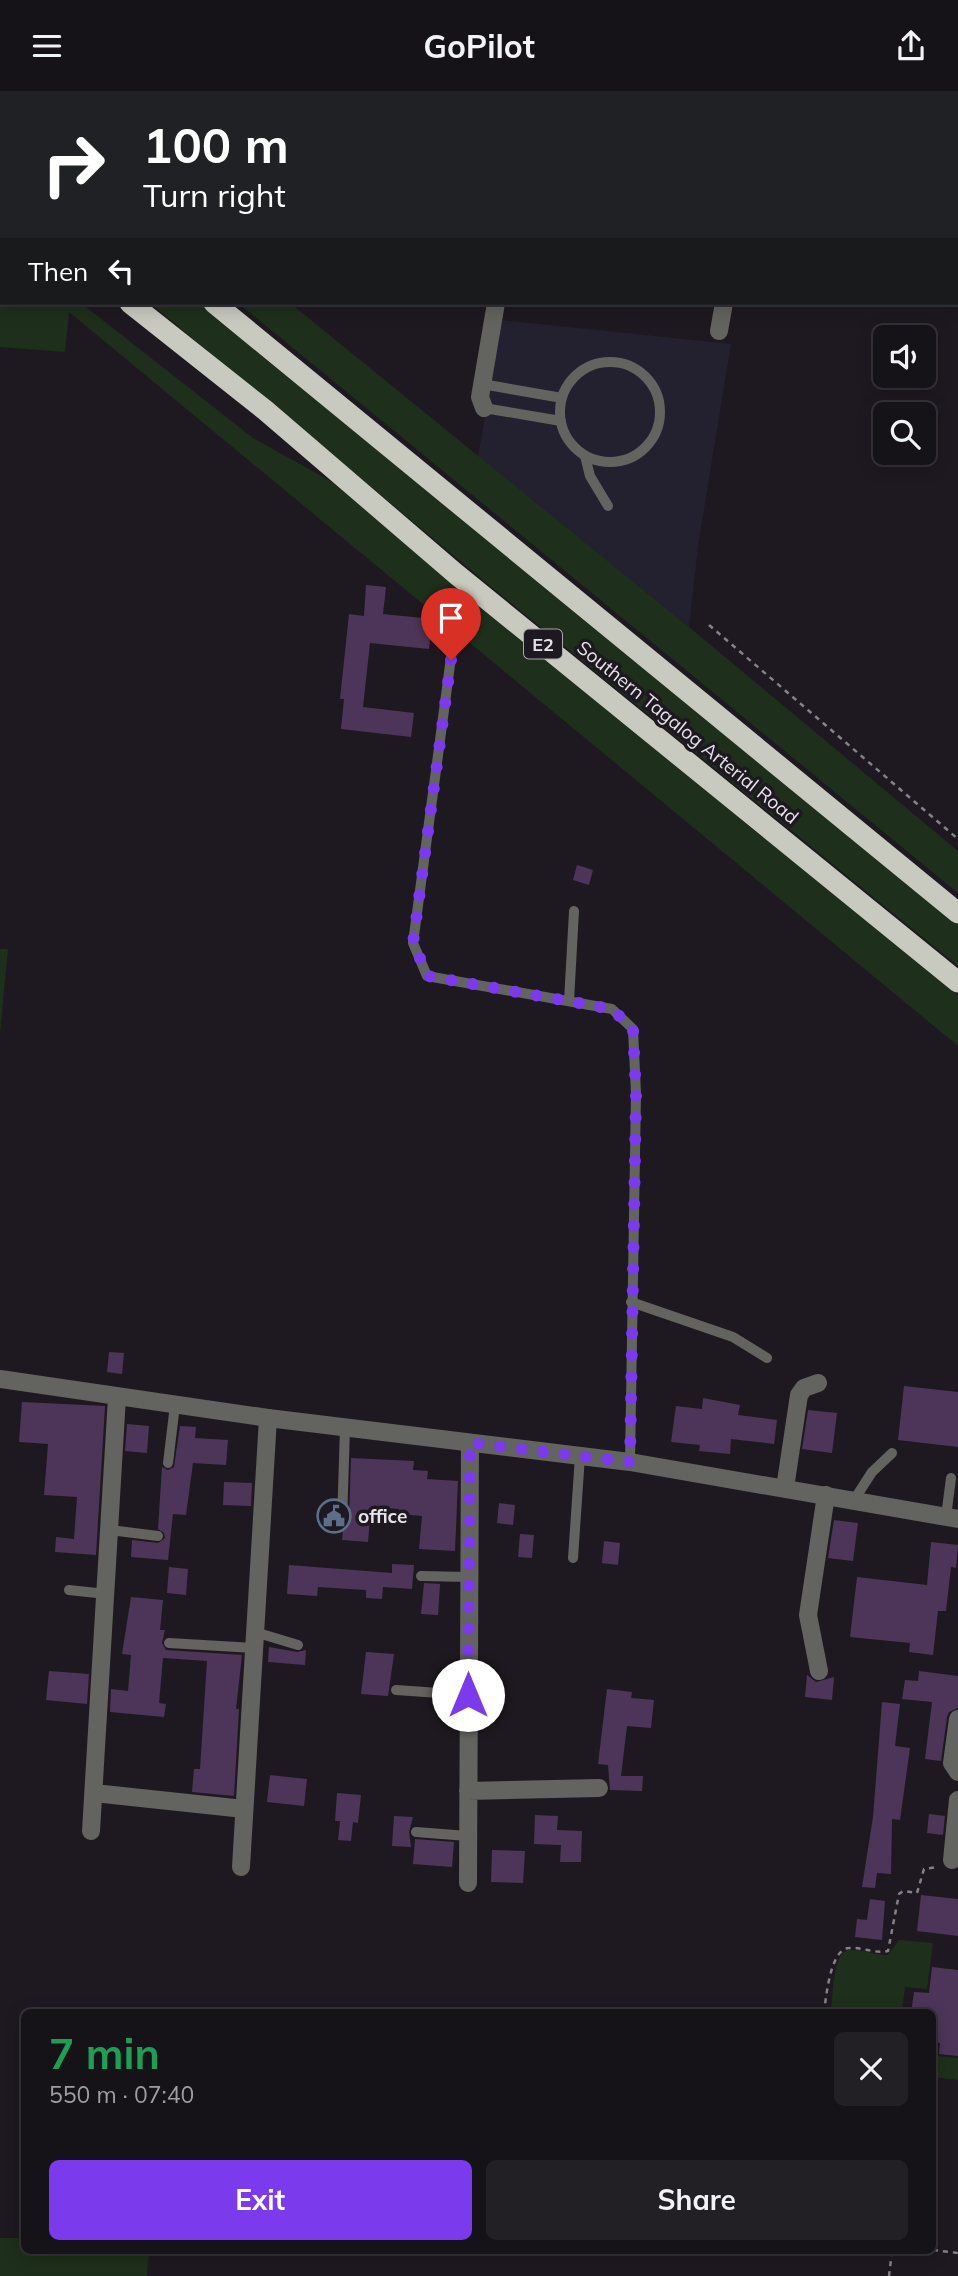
<!DOCTYPE html>
<meta charset="utf-8">
<style>
:root{--surface:#161318;--page:#232025;--text:#f1f3f6;--muted:#9e9ea2;--line:#353237;--accent:#7c3aed}
body{margin:0;font-family:Mulish,sans-serif;background:var(--page);color:var(--text);height:100vh;display:flex;flex-direction:column;font-size:26px;white-space:nowrap}
*{box-sizing:border-box;margin:0}
p{font-size:23px;color:var(--muted)}
.icon{flex:none;width:38px;height:38px;fill:none;stroke:currentColor;stroke-width:2;stroke-linecap:round;stroke-linejoin:round}
.map{position:relative;flex:1;overflow:hidden}
.details{position:absolute;left:21px;top:1918px;width:915px;height:245px;display:flex;flex-direction:column;background:var(--surface);border-radius:10px;box-shadow:0 4px 18px #0003,0 0 0 2px var(--line)}
.details>*{flex:none}
.hud{position:absolute;left:0px;top:0px;width:959px;height:214px;box-shadow:0 4px 18px #0003,0 0 0 2px var(--line);background:#202124;color:#fff;overflow:hidden}
.tools{position:absolute;left:873px;top:234px;display:grid;gap:14px}
.tools a{display:grid;place-items:center;width:63px;height:63px;border-radius:10px;background:var(--surface);box-shadow:0 4px 18px #0003,0 0 0 2px var(--line);font-size:35px}
.pin{position:absolute;display:grid;place-items:center;width:60px;height:60px;color:#fff;margin:-72px -30px;border-radius:50% 50% 50% 0;rotate:-45deg;box-shadow:0 0 7px #0007}
.pin .icon{rotate:45deg}
.me{position:absolute;width:77px;margin:-38px;rotate:0deg;stroke-linejoin:round;filter:drop-shadow(0 0 5px #0008)}
.turn{display:flex;align-items:center;gap:24px;height:147px;padding:0 28px;font-size:32px}
.turn .icon{width:91px;height:91px;stroke-width:2.5}
.turn b{display:block;font-size:49px;line-height:60px}
.then{display:flex;align-items:center;height:66px;padding:0 28px;background:#0003;gap:14px;font-size:26px}
.round{display:grid;place-items:center;flex:none;width:74px;height:74px;border-radius:10px;background:var(--page)}
.head{display:flex;align-items:center;justify-content:space-between;height:119px;padding:0 28px}
h1{font-size:42px;font-weight:700;line-height:52px;color:#1e9e55}
.action{display:flex;gap:14px;margin-top:auto;padding:14px 28px}
.action a{flex:1;height:80px;border-radius:10px;background:var(--accent);color:#fff;font-size:28px;font-weight:700;line-height:80px;text-align:center}
.action a+a{background:var(--page);color:var(--text)}
header{display:flex;justify-content:space-between;align-items:center;height:91px;padding:0 28px;background:var(--surface);font-size:32px;font-weight:700}
.map>svg:first-child{display:block}
.industrial{fill:#232030}
.green{fill:#1e2f1b}
.building{fill:#4c3559}
.lines{fill:none;stroke-linecap:round;stroke-linejoin:round}
.path{stroke:#858187;stroke-width:2.5;stroke-dasharray:5 5;stroke-linecap:butt}
.service{stroke:#63635f;stroke-width:10}
.minor{stroke:#63635f;stroke-width:18}
.tertiary{stroke:#63635f;stroke-width:18}
.motorway{stroke:#c9cabf;stroke-width:21}
.route{stroke:#7c3aed;stroke-width:12;stroke-dasharray:0 21.6}
.labels{text-anchor:middle;dominant-baseline:central;stroke-width:7;stroke-linejoin:round;paint-order:stroke}
.shield{fill:#1e1920;stroke:#aaa6ac;stroke-width:2}
.shield-label{font-size:18px;font-weight:bold;fill:#e6e3e8}
.street-label{font-size:19px;fill:#e6e3e8;stroke:#1e1920}
.poi-label{font-size:19px;font-weight:bold;fill:#e6e3e8;stroke:#1e1920;text-anchor:start}
</style>
<header><svg class="icon" aria-label="menu" viewBox="0 0 24 24"><path d="M4 6h16M4 12h16M4 18h16"/></svg>GoPilot<svg class="icon" aria-label="share" viewBox="0 0 24 24"><path d="M12 15V3M7 8l5-5 5 5M5 13v7h14v-7"/></svg></header>
<div class="map">
<svg width="958" height="2185" viewBox="0 0 958 2185">
<rect width="100%" height="100%" fill="#1e1920"/>
<path class="industrial" d="M 502,229 L 731,253 L 698,455 L 689,536 L 478,366 Z"/>
<path class="green" d="M 0,147 L 2,212 L 81,212 L 253,347 L 332,391 L 958,904 L 958,955 L 69,221 L 65,261 L 0,256 Z
M 150,212 L 201,212 L 958,833 L 958,875 L 495,499 Z
M 238,212 L 290,212 L 689,536 L 958,760 L 958,802 Z
M 0,858 L 8,858 L 0,943 Z
M 899,1849 L 933,1852 L 927,1898 L 905,1896 L 902,1921 L 831,1921 C 833,1908 832,1860 849,1859 C 861,1858 876,1864 888,1864 Z
M 933,1953 L 938,1953 L 937,1965 L 958,1967 L 958,1989 L 933,1986 Z
M 0,2147 L 24,2147 L 24,2160 L 149,2160 L 147,2185 L 0,2185 Z"/>
<path class="building" d="M 366,494 L 386,496 L 383,523 L 432,528 L 429,558 L 370,552 L 363,616 L 414,622 L 411,646 L 341,638 L 344,608 L 340,608 L 349,523 L 364,525 Z
M 577,774 L 593,779 L 589,794 L 573,789 Z
M 109,1261 L 124,1262 L 122,1283 L 107,1281 Z
M 904,1295 L 958,1301 L 958,1356 L 898,1349 Z
M 703,1307 L 740,1314 L 738,1324 L 777,1329 L 774,1353 L 731,1348 L 730,1363 L 699,1360 L 700,1354 L 671,1351 L 676,1315 L 702,1318 Z
M 22,1311 L 105,1315 L 96,1464 L 55,1461 L 56,1446 L 74,1448 L 77,1406 L 44,1404 L 48,1353 L 19,1351 Z
M 808,1319 L 837,1322 L 832,1362 L 802,1358 Z
M 127,1333 L 149,1335 L 147,1362 L 125,1360 Z
M 180,1335 L 196,1336 L 195,1347 L 228,1349 L 226,1374 L 193,1372 L 186,1424 L 173,1423 L 168,1469 L 131,1466 L 132,1449 L 158,1452 L 165,1447 L 164,1442 L 158,1438 L 162,1376 L 168,1379 L 174,1376 Z
M 351,1367 L 414,1370 L 413,1379 L 428,1380 L 427,1388 L 458,1390 L 455,1460 L 419,1458 L 422,1425 L 399,1423 L 399,1418 L 371,1416 L 368,1451 L 342,1449 L 343,1438 L 349,1431 Z
M 224,1391 L 252,1392 L 251,1415 L 223,1414 Z
M 499,1412 L 515,1414 L 513,1434 L 497,1432 Z
M 834,1429 L 858,1432 L 853,1470 L 828,1467 Z
M 520,1443 L 534,1444 L 532,1467 L 518,1466 Z
M 604,1450 L 620,1452 L 618,1474 L 602,1472 Z
M 931,1451 L 958,1454 L 956,1477 L 951,1476 L 946,1520 L 938,1520 L 933,1564 L 909,1561 L 910,1552 L 850,1546 L 857,1486 L 927,1494 Z
M 392,1473 L 414,1474 L 412,1498 L 383,1496 L 382,1508 L 366,1507 L 366,1499 L 318,1496 L 317,1505 L 287,1503 L 289,1474 L 392,1482 Z
M 169,1476 L 188,1478 L 186,1504 L 167,1502 Z
M 424,1492 L 440,1493 L 438,1524 L 421,1523 Z
M 131,1506 L 163,1509 L 160,1539 L 165,1539 L 162,1552 L 166,1559 L 242,1564 L 236,1618 L 239,1618 L 234,1705 L 192,1701 L 194,1678 L 200,1678 L 207,1570 L 163,1567 L 159,1612 L 166,1613 L 164,1626 L 110,1621 L 111,1598 L 128,1600 L 131,1564 L 122,1563 Z
M 269,1556 L 297,1561 L 306,1559 L 305,1574 L 268,1571 Z
M 366,1561 L 394,1563 L 388,1605 L 361,1603 Z
M 49,1580 L 89,1583 L 87,1613 L 46,1609 Z
M 919,1580 L 958,1585 L 958,1617 L 949,1621 L 947,1626 L 941,1670 L 925,1668 L 932,1611 L 902,1608 L 905,1589 L 918,1590 Z
M 807,1584 L 816,1591 L 834,1586 L 832,1609 L 805,1606 Z
M 607,1598 L 632,1601 L 631,1607 L 654,1609 L 651,1637 L 627,1635 L 621,1685 L 643,1685 L 642,1700 L 610,1699 L 608,1674 L 598,1673 Z
M 882,1611 L 900,1613 L 895,1655 L 910,1657 L 900,1729 L 892,1728 L 891,1783 L 877,1782 L 875,1797 L 862,1796 L 873,1726 Z
M 270,1684 L 307,1688 L 304,1715 L 267,1711 Z
M 337,1702 L 361,1704 L 358,1732 L 353,1731 L 351,1750 L 338,1749 L 340,1730 L 335,1730 Z
M 929,1723 L 945,1725 L 943,1744 L 927,1742 Z
M 535,1724 L 558,1725 L 557,1739 L 582,1740 L 581,1771 L 560,1771 L 561,1754 L 534,1753 Z
M 394,1725 L 413,1726 L 409,1741 L 411,1756 L 392,1755 Z
M 415,1748 L 454,1751 L 452,1776 L 413,1773 Z
M 492,1759 L 525,1760 L 523,1792 L 491,1791 Z
M 921,1804 L 958,1808 L 958,1845 L 917,1840 Z
M 870,1808 L 885,1810 L 882,1849 L 855,1846 L 857,1828 L 867,1829 Z
M 932,1876 L 958,1879 L 958,1965 L 939,1963 L 940,1952 L 933,1951 L 933,1922 L 911,1922 L 914,1901 L 929,1902 Z"/>
<g class="lines">
<path class="path" d="M 709,534 L 958,748
M 824,1922 C 826,1907 830,1858 849,1857 C 862,1856 875,1863 888,1860 L 899,1803 L 903,1800 L 917,1802 L 924,1778 L 937,1776
M 933,2159 L 958,2162
M 889,2185 L 892,2160"/>
<path class="service" d="M560 321a50 50 0 1 1 100 0a50 50 0 1 1-100 0Z
M 482,293 L 562,307
M 484,317 L 561,330
M 585,365 L 590,385 L 608,415
M 454,544 L 413,852 L 427,885 L 612,918 L 633,938 L 636,1003 L 630,1371
M 569,910 L 574,820
M 631,1211 L 733,1246 L 767,1267
M 168,1372 L 175,1314
M 854,1409 L 872,1381 L 892,1362
M 946,1426 L 951,1387
M 342,1431 L 345,1337
M 110,1439 L 158,1445
M 573,1467 L 580,1365
M 421,1485 L 469,1486
M 69,1499 L 106,1503
M 255,1541 L 298,1554
M 169,1552 L 254,1557
M 396,1599 L 468,1604
M 416,1741 L 468,1745"/>
<path class="minor" d="M 616,0 L 618,2
M 528,2 L 529,0
M 957,53 L 958,53
M 957,133 L 958,133
M 957,195 L 958,195
M 719,240 L 724,212
M 484,317 L 480,306 L 496,212
M 785,1397 L 799,1304 L 804,1297 L 818,1292
M 819,1580 L 808,1524 L 826,1404
M 958,1628 L 952,1672 L 958,1681
M 468,1700 L 599,1697
M 94,1702 L 244,1718
M 91,1740 L 117,1306
M 952,1769 L 958,1709
M 241,1776 L 268,1327
M 468,1792 L 470,1352"/>
<path class="tertiary" d="M 0,1288 L 268,1327 L 630,1371 L 958,1428"/>
<path class="motorway" d="M 0,31 L 2,32
M 0,104 L 2,106
M 130,212 L 265,319 L 456,483 L 958,891
M 214,212 L 958,822"/>
</g>
<g class="lines">
<path class="route" d="M 451,569 L 413,852 L 428,885 L 612,918 L 633,938 L 636,1003 L 630,1371 L 470,1352 L 468,1604"/>
</g>
<defs>
<symbol id="civic-ring" viewBox="-11 -11 22 22"><circle r="9.5" fill="#1e1920" stroke="#5c6f8a" stroke-width="1.5"/><path d="M-.6-6.5H3V-4.5H.6V-3L4-1V1h2V6H-6V1h2V-1L-.6-3ZM-1.2 2.5V6h2.4V2.5Z" fill="#5c6f8a"/></symbol>
</defs>
<g fill-rule="evenodd">
<use href="#civic-ring" x="315" y="1406" width="38" height="38"/>
</g>
<g class="labels">
<rect class="shield" x="524" y="538.5" width="38" height="29" rx="5"/>
<g class="shield-label">
<text x="543" y="553">E2</text>
</g>
<g class="street-label">
<text transform="translate(688 641) rotate(39)">Southern Tagalog Arterial Road</text>
</g>
<g class="poi-label">
<text x="358" y="1425">office</text>
</g>
</g>
</svg>
<div class="tools">
<a><svg class="icon" aria-label="sound" viewBox="0 0 24 24"><path d="M4 9h4l5-4v14l-5-4H4zM17 9q2 3 0 6"/></svg></a>
<a><svg class="icon" aria-label="search" viewBox="0 0 24 24"><circle cx="10" cy="10" r="6"/><path d="M15 15l6 6"/></svg></a>
</div>
<div class="pin" style="left:451px;top:569px;background:#d93025"><svg class="icon" aria-label="arrive" viewBox="0 0 24 24"><path d="M6 21V4h12l-3 4 3 4H6"/></svg></div>
<svg class="me" style="left:468px;top:1604px" viewBox="-20 -20 40 40"><circle r="19" fill="#fff"/><path d="M0-13L10 11 0 6-10 11z" fill="#7c3aed"/></svg>
<div class="hud">
<div class="turn"><svg class="icon" aria-label="right" viewBox="0 0 24 24"><path d="M7 20v-9h11M14 6l5 5-5 5"/></svg><div><b>100 m</b>Turn right</div></div>
<div class="then">Then<svg class="icon" aria-label="left" viewBox="0 0 24 24"><path d="M17 20v-9H6M10 6l-5 5 5 5"/></svg></div>
</div>
<section class="details">
<div class="head"><div><h1>7 min</h1><p>550 m · 07:40</p></div><a class="round"><svg class="icon" aria-label="close" viewBox="0 0 24 24"><path d="M6 6l12 12M18 6L6 18"/></svg></a></div>
<div class="action"><a>Exit</a><a>Share</a></div>
</section>
</div>
